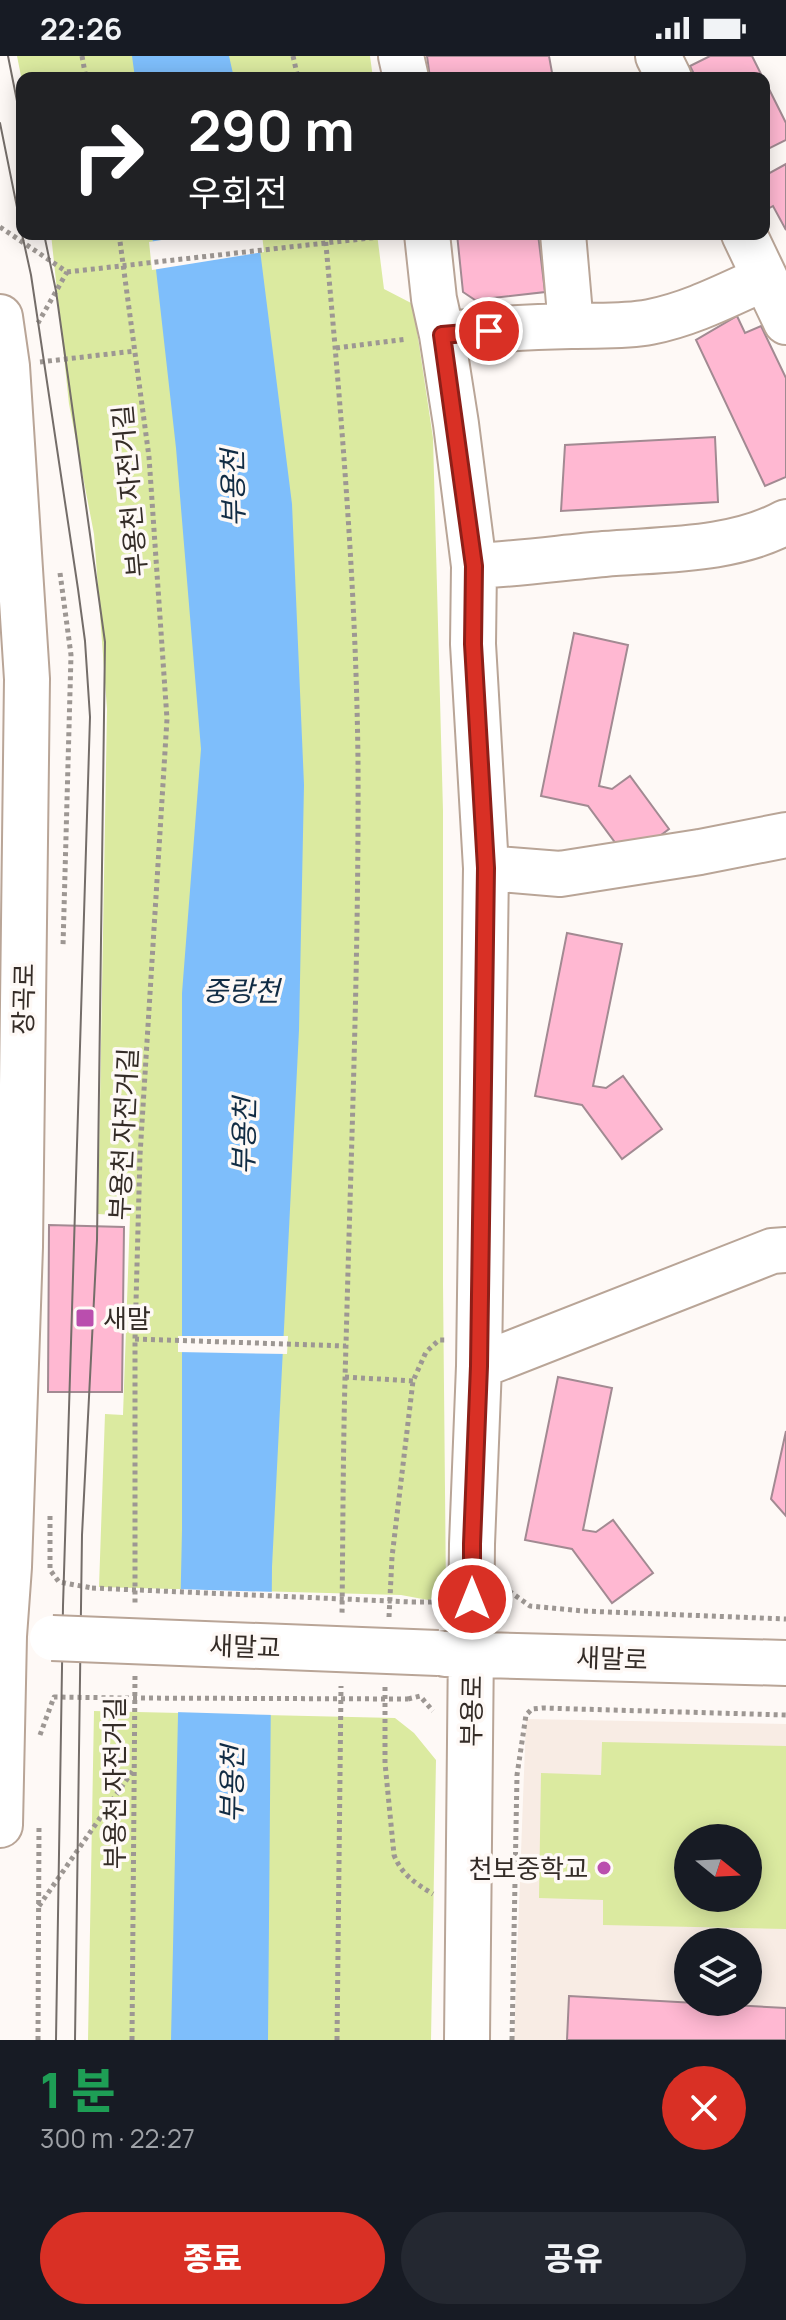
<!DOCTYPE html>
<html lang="ko">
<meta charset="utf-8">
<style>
:root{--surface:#171b24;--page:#242831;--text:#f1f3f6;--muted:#9ea1a6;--accent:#d93025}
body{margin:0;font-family:Manrope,"Noto Sans KR",sans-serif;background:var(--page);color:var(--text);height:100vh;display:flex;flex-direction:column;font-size:30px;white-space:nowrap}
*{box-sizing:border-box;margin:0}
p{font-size:26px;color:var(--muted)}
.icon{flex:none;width:44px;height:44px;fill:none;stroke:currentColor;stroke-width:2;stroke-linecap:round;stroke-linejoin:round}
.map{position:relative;height:1984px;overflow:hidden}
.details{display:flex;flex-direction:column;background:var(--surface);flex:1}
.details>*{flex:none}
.banner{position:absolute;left:16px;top:16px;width:754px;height:168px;border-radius:16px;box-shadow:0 4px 20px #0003;background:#202124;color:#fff;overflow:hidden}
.needle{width:52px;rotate:108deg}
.fabs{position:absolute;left:674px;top:1768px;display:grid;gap:16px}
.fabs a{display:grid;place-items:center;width:88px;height:88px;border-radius:50%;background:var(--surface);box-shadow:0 4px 20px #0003;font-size:40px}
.pin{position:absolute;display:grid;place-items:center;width:68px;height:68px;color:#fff;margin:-34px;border:4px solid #fff;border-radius:50%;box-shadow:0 2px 8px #0007}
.me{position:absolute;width:88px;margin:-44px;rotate:0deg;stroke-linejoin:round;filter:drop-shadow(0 0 6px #0008)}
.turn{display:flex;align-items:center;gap:28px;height:168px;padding:0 40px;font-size:36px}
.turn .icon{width:104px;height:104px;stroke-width:2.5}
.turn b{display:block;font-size:56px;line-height:68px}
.round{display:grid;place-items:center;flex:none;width:84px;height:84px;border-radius:42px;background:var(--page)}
.summary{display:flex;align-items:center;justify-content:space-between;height:136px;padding:0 40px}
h1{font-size:48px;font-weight:800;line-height:60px;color:#1e9e55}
.action{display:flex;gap:16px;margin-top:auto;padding:16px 40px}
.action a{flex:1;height:92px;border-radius:48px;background:var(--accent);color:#fff;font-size:32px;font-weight:800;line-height:92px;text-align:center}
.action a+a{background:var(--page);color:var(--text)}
.status{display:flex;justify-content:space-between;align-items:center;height:56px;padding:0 40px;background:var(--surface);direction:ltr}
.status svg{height:22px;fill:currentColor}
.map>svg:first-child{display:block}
.built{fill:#f8ece4;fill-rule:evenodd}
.green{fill:#dbeaa0;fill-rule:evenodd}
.water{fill:#7ebefb}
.pier{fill:#fef9f6}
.building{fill:#ffb8d2;stroke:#a28a92;stroke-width:2}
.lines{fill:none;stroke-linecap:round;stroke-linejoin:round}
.minor-casing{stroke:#b9a597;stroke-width:48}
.path{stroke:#9d9793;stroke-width:5;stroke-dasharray:4 4;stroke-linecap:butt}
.minor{stroke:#fff;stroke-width:44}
.tram{stroke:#746d69;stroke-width:2}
.minor-bridge-casing{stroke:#b9a597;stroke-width:48;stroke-linecap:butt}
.path-bridge{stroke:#9d9793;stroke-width:5;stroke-dasharray:4 4;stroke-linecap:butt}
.minor-bridge{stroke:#fff;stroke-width:44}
.route-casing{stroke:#8d1f18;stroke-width:20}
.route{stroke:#d93025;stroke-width:14}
.poi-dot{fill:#ba4eae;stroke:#fef9f6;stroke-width:3}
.labels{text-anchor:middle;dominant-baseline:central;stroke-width:7;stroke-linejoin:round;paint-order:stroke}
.street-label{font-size:26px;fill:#342c27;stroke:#fef9f6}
.poi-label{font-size:26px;fill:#342c27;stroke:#fef9f6;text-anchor:start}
.water-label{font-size:28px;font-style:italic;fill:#112c44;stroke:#fef9f6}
</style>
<div class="status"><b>22:26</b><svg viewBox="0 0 49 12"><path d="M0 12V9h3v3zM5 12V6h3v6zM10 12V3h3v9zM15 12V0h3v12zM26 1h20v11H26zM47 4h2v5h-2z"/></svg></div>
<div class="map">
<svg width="786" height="1984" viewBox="0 0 786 1984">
<rect width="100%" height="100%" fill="#fef9f6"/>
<path class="built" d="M 526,1663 L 786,1668 L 786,1984 L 514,1984 ZM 688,1782 L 748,1782 L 748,1842 L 688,1842 ZM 688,1886 L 748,1886 L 748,1946 L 688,1946 Z"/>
<path class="green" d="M 17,0 L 370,0 L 373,22 L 22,22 L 22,25 Z
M 51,178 L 377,178 L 384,233 L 413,248 L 433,382 L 443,755 L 443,1228 L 446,1537 L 428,1544 L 401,1539 L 99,1531 L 105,1358 L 123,1359 L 130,1160 L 98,1158 L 107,653 L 94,478 L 69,348 Z
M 94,1655 L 395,1662 L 414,1677 L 436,1704 L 431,1984 L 88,1984 Z
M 602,1686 L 786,1690 L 786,1873 L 603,1869 L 603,1844 L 539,1842 L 541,1717 L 601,1719 ZM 748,1782 L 748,1842 L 688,1842 L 688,1782 Z"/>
<path class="water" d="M 132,0 L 229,0 L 234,22 L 135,22 Z
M 152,178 L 258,178 L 292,448 L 304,729 L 299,974 L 272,1511 L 268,1984 L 171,1984 L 182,1474 L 182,937 L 201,693 L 176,392 Z"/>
<path class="pier" d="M 199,178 L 262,178 L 264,196 L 152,214 L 149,186 Z
M 178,1280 L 288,1280 L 287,1298 L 178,1296 Z
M 177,1533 L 276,1536 L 275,1659 L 174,1656 Z"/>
<path class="building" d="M 427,0 L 549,0 L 553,22 L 430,22 Z
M 710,0 L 752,0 L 763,22 L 696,22 L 690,10 Z
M 764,23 L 786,67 L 786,84 L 764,95 Z
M 786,108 L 786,174 L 773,150 L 764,155 L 764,120 Z
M 457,178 L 538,178 L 545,236 L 475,244 L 463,236 Z
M 737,260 L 745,277 L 761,270 L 786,322 L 786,421 L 765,430 L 696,284 Z
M 715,381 L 718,446 L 561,455 L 565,389 Z
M 574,577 L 628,589 L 599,730 L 612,733 L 630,720 L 669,773 L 628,804 L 588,750 L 541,740 Z
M 567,877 L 622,888 L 593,1030 L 606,1032 L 623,1020 L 662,1073 L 622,1103 L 582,1049 L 535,1040 Z
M 49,1169 L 124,1171 L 122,1336 L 48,1336 Z
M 558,1321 L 612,1332 L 583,1474 L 596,1476 L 613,1464 L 653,1517 L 612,1547 L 572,1493 L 525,1484 Z
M 786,1375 L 786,1460 L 771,1443 Z
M 569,1940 L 786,1952 L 786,1984 L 567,1984 Z"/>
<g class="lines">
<defs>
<path id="minor" d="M 401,0 L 406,22
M 658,0 L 669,22
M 427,178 L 434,243 L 442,279 L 456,368 L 474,510 L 473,588 L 486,812 L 479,1310 L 472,1488 L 467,1984
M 563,178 L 571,270
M 744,178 L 786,266
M 0,261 L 7,310 L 27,623 L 20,1191 L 9,1511 L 4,1580 L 0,1769
M 442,279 C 484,273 528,271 571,270 C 598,269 624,271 650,266 C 691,258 727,239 765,222
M 474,510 C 517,508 560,502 604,498 C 663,493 733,495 786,466
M 486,812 L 560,818 L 700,796 L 786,779
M 479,1310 L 772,1195 L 786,1194
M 445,1598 L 786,1607"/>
</defs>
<use href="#minor" class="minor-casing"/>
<path class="path" d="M 82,0 L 86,22
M 293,0 L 298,22
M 0,171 L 67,216 L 38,267
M 119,178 L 149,401 L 167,663 L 140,1099 L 135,1283 L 135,1549
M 325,178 C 341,353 356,529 358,705 C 359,900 351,1094 346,1289 C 343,1379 343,1469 342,1560
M 336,292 L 407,283
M 40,306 L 135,295
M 60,517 L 71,599 L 63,890
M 135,1283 L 346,1290
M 345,1321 L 413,1325
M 50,1460 L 50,1514 L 59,1526 L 92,1532
M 509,1535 L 530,1550 L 583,1555 L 786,1563
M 412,1546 L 437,1546
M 389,1561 L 392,1501 L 413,1325 L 426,1296 L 439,1284 L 446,1284
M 385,1631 L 385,1707 L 394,1799 C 402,1819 415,1827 433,1838
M 408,1643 L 420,1640 L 433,1655
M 40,1679 L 54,1641 L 125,1642
M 39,1850 L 134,1713
M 38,1984 L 39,1769
M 132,1984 L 135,1619
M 337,1984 L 341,1630
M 512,1984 L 517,1719 L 526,1659 L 532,1653 L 542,1652 L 786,1659"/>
<use href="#minor" class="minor"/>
<path class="tram" d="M 8,0 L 22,70
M 0,67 L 22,176
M 22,178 L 31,219 L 78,533 L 85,585 L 90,661 L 63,1550 L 56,1984
M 44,178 L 56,235 L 105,586 L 97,1184 L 82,1479 L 75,1984"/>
<defs>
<path id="minor-bridge" d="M 52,1582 L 438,1597"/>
</defs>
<use href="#minor-bridge" class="minor-bridge-casing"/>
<path class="path-bridge" d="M 67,216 L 388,180
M 92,1532 L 412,1546
M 125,1642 L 408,1643"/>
<use href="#minor-bridge" class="minor-bridge"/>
</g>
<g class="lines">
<defs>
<path id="route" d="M 472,1543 L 472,1488 L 479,1310 L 486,812 L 473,588 L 474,510 L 442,279 L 489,275"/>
</defs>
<use href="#route" class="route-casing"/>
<use href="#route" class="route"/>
</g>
<g class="poi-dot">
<rect x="75" y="1252" width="20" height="20" rx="4"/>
<circle cx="604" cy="1812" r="8"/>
</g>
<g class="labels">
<g class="street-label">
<text transform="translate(129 435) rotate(-95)">부용천 자전거길</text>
<text transform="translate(23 943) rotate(-89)">장곡로</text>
<text transform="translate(123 1078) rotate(-87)">부용천 자전거길</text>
<text transform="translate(245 1590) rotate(2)">새말교</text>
<text transform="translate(612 1602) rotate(2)">새말로</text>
<text transform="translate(471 1655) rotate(-89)">부용로</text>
<text transform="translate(114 1727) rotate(-90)">부용천 자전거길</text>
</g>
<g class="poi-label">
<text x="103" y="1262">새말</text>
<text x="588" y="1812" text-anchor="end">천보중학교</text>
</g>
<g class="water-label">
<text transform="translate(232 432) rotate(-91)">부용천</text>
<text x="241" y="934">중랑천</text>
<text transform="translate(243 1080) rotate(-89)">부용천</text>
<text transform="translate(231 1728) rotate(-89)">부용천</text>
</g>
</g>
</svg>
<div class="fabs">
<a><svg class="needle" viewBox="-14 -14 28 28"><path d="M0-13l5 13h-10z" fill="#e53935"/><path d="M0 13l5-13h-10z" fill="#9ea1a6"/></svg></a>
<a><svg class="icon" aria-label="layers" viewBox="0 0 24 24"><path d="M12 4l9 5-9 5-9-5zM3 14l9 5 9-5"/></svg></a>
</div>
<div class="pin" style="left:489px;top:275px;background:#d93025"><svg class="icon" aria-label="arrive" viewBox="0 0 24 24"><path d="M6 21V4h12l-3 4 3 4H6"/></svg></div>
<svg class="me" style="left:472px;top:1543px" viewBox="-20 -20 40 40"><circle r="17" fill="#d93025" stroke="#fff" stroke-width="3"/><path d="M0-11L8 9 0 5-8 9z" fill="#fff"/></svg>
<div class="banner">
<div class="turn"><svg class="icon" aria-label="right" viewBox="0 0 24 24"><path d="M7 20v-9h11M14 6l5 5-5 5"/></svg><div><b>290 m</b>우회전</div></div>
</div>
</div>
<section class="details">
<div class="summary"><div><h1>1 분</h1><p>300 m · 22:27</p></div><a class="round" style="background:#d93025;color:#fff"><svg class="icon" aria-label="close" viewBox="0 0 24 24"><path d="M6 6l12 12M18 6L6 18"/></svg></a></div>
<div class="action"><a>종료</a><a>공유</a></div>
</section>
